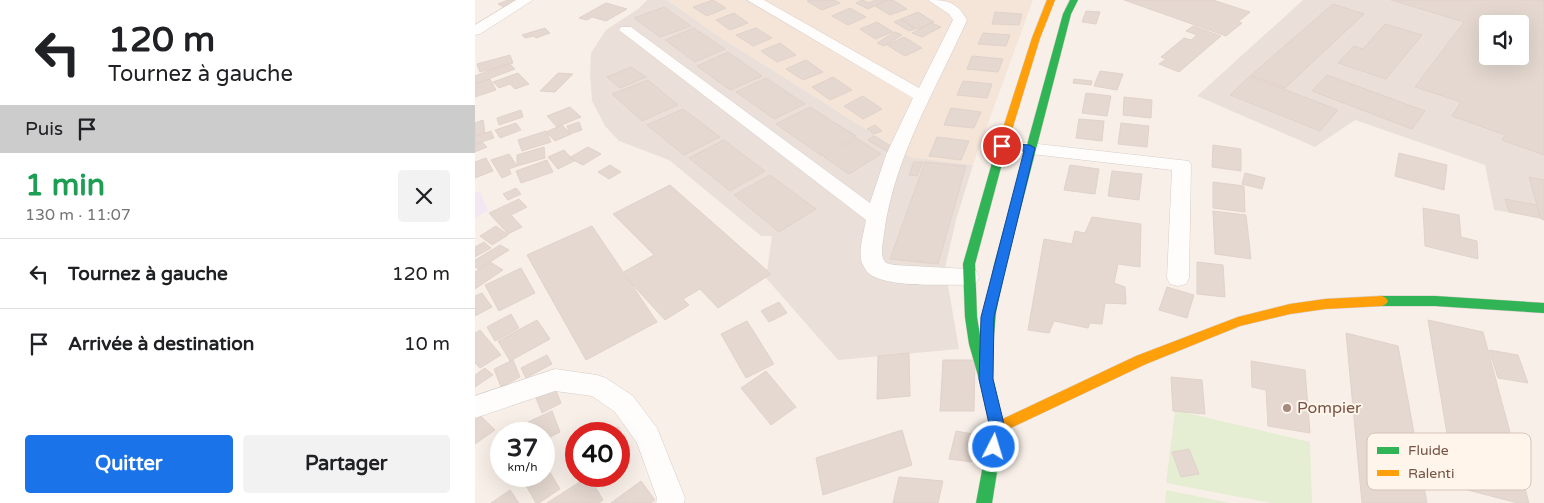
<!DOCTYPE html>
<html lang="fr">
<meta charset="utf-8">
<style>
:root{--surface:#fff;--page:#f2f2f2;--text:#202124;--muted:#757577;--line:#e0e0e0;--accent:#1a73e8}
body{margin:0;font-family:"Varela Round",sans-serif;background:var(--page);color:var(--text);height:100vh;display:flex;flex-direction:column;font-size:19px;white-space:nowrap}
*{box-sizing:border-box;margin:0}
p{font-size:16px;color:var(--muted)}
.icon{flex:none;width:28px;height:28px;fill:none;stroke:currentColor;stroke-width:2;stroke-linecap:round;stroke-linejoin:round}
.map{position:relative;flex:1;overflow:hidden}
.details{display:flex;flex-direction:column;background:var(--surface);width:475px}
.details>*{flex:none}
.top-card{background:#fff;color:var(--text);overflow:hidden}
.tools{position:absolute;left:1004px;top:15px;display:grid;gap:10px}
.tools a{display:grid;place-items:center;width:50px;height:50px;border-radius:5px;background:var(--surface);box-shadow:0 5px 20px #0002;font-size:25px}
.speed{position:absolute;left:15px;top:422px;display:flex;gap:10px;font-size:25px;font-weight:700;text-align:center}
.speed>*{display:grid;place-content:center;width:65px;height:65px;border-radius:50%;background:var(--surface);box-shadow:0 5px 20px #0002;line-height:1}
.speed small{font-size:12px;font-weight:400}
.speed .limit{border:8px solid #d22;background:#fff;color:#111}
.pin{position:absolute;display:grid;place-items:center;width:42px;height:42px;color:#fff;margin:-21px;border:2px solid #fff;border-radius:50%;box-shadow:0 1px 5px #0007}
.me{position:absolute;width:55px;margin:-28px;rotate:5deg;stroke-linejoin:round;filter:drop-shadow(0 0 4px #0008)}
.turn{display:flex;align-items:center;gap:18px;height:105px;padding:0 25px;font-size:22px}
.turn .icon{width:65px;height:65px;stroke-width:2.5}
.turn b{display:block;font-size:35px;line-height:42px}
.then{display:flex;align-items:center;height:48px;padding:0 25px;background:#0003;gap:10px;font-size:19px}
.round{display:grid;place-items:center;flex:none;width:52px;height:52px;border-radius:5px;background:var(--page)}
.head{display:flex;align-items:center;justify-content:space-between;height:85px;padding:0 25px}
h1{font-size:30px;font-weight:700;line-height:38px;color:#1e9e55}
.primary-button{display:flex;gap:10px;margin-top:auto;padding:10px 25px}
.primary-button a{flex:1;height:58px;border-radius:5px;background:var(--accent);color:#fff;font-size:20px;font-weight:700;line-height:58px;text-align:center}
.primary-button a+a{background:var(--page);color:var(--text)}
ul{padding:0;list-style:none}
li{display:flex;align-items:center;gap:15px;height:70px;padding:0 25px;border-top:1px solid var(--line)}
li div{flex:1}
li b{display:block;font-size:19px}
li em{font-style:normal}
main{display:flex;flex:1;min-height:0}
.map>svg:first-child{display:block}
.residential{fill:#f4e5d8}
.industrial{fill:#eae0d9;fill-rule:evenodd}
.education{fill:#f2e7f2}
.green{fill:#e5eed2}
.building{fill:#e4d8d0;stroke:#e1d2ca;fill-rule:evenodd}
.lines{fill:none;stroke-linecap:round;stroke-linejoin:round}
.street-casing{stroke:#d6ccc6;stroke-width:1}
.fast-casing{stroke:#d6cbc5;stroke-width:1}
.slow-casing{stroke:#d6cbc5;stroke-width:1}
.street{fill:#fefdfc;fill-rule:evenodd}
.fast{fill:#30b455;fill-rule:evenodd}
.slow{fill:#ff9f0a;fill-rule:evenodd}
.route{fill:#1a73e8;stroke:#114b97}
.poi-dot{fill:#a48a7f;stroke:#fff5ea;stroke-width:2}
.labels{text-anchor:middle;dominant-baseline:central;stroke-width:4;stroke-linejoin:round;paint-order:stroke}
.near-poi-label{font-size:16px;fill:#775347;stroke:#fff5ea;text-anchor:start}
.key{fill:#fff5ea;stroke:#d6c4b9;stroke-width:1}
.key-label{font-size:14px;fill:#775347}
</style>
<main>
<section class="details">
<div class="top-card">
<div class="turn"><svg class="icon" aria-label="left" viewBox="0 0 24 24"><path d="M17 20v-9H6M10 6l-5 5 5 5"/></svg><div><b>120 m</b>Tournez à gauche</div></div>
<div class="then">Puis<svg class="icon" aria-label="arrive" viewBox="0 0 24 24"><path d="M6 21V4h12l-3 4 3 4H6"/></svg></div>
</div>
<div class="head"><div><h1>1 min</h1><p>130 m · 11:07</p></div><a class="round"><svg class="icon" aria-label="close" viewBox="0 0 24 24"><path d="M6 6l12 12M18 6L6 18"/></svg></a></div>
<ul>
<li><svg class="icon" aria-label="left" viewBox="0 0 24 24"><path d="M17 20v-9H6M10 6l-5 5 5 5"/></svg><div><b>Tournez à gauche</b></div><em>120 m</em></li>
<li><svg class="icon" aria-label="arrive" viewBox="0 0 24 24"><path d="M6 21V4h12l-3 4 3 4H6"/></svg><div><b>Arrivée à destination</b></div><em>10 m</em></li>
</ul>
<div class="primary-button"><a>Quitter</a><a>Partager</a></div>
</section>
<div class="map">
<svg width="1069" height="503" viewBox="0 0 1069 503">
<rect width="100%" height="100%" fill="#f8f0e8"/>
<path class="residential" d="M 192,0 L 558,0 L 498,165 L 435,157 L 248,39 Z"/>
<path class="industrial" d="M 172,0 L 192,0 L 248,39 L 435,157 L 498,165 L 481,220 L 470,268 L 484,349 L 363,360 L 291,278 L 297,236 L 286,236 L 194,160 L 144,141 L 130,126 L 117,101 L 115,74 L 116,53 L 131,30 L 163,9 Z
M 828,0 L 1069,0 L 1069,218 L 1019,210 L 1010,165 L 880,120 L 840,147 L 722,96 ZM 1012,24 L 1045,24 L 1045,56 L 1012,56 Z"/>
<path class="education" d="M 5,191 L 13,211 L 0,218 L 0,193 Z"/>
<path class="green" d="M 700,410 L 835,442 L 837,503 L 796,503 L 691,483 Z
M 691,490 L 755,503 L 690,503 Z"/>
<path class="building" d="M 33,0 L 44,0 L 31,8 L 23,4 Z
M 238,0 L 251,8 L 232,16 L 218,7 Z
M 335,0 L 359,0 L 365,3 L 347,10 L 332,1 Z
M 387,0 L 394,3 L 400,0 L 412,0 L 393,9 L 381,3 Z
M 414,0 L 418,0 L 432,9 L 415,15 L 400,6 Z
M 649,0 L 738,0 L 775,12 L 763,22 L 767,23 L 751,36 Z
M 916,0 L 1069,0 L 1069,155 L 1027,140 L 1030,135 L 977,116 L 986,102 L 940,87 L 989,22 ZM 1012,24 L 1045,24 L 1045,56 L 1012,56 Z
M 131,3 L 152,9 L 131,21 L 117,17 L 112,20 L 104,18 Z
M 858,4 L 889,14 L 810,88 L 776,75 Z
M 189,7 L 216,26 L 185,37 L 159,18 Z
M 375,8 L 391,17 L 373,25 L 357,16 Z
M 611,11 L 625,12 L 621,24 L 607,22 Z
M 443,12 L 459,22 L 442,29 L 426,19 Z
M 520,12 L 547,14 L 544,25 L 517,24 Z
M 259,13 L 273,23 L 255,30 L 241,20 Z
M 426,19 L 440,29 L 434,31 L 419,22 Z
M 402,22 L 418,32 L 400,39 L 385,29 Z
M 456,23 L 466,27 L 447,37 L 437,33 Z
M 910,24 L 947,35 L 911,79 L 863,63 L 879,46 L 888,49 Z
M 718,26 L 746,36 L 704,72 L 684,64 L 691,59 L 686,57 L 709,38 L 716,40 L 722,35 L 711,31 Z
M 70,28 L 75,33 L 61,38 L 59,36 L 50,38 L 47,35 Z
M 219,28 L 250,49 L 220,62 L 190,40 Z
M 281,28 L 297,38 L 278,46 L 261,35 Z
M 420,32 L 427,35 L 409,46 L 402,43 Z
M 508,33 L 535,35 L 531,46 L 503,44 Z
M 429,37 L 447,48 L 430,56 L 412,45 Z
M 305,43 L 321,55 L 302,62 L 286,51 Z
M 253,52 L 287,76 L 255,90 L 222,66 Z
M 35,55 L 38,63 L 5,72 L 2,64 Z
M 497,56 L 528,59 L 523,72 L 492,69 Z
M 331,60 L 348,72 L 328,80 L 311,69 Z
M 34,63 L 40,69 L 0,84 L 0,76 Z
M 156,67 L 171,77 L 145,88 L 132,77 Z
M 625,71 L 648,74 L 642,90 L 619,86 Z
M 43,73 L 54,84 L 40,89 L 35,84 L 24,88 L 18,82 Z
M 83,73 L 98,74 L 80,92 L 65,91 Z
M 852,75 L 950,111 L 937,129 L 837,91 Z
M 775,76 L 863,110 L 845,131 L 755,95 Z
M 358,77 L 377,90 L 355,100 L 337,87 Z
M 291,78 L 330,104 L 299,119 L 261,92 Z
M 15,79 L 21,90 L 0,97 L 0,84 Z
M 599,79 L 617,81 L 616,85 L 598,83 Z
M 173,80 L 203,105 L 167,121 L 137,94 Z
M 488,81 L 517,84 L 512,98 L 482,95 Z
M 611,93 L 636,96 L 632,116 L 607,113 Z
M 388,96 L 407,109 L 388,119 L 369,106 Z
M 649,97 L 677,100 L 676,118 L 648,115 Z
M 95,107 L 106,117 L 82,127 L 72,116 Z
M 335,107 L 381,136 L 347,156 L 301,124 Z
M 476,108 L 506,112 L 499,128 L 469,125 Z
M 208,109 L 245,137 L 209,155 L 172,125 Z
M 46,110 L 48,117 L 24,125 L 22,118 Z
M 604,119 L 629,121 L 627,141 L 601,138 Z
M 8,120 L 10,133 L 0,136 L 0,123 Z
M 104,122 L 107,130 L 95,134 L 92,126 Z
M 41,123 L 46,130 L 25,138 L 20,130 Z
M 646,123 L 674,126 L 672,147 L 643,144 Z
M 87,125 L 96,134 L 80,141 L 71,132 Z
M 400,125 L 407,131 L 399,134 L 392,129 Z
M 16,131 L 19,138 L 0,144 L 0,137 Z
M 71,131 L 76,142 L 47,151 L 43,140 Z
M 399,136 L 417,147 L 411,151 L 393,140 Z
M 462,137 L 494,141 L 486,160 L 454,156 Z
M 381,138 L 406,154 L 374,174 L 349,157 Z
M 249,140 L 290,171 L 255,191 L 214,158 Z
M 7,142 L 12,147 L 0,152 L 0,145 Z
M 738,145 L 766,149 L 766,171 L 737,167 Z
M 69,147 L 70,158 L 42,166 L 42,155 Z
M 113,147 L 126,154 L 108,165 L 94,158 Z
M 89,150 L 99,161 L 83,169 L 73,157 Z
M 924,153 L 972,165 L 969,190 L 920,176 Z
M 34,154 L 42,166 L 34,169 L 36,174 L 27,178 L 16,160 Z
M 11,158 L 18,171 L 0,178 L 0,162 Z
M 72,160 L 78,172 L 46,183 L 41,171 Z
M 439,162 L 448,162 L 442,176 L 434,175 Z
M 450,162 L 491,166 L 463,264 L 415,259 Z
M 135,165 L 146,172 L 134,179 L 123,172 Z
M 595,165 L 624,169 L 620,194 L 589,190 Z
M 637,171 L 667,174 L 664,200 L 633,196 Z
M 770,173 L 790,178 L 787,189 L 767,184 Z
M 295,175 L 341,209 L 304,232 L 259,195 Z
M 1054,177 L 1069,180 L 1069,220 L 1066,219 Z
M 738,182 L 769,186 L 770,212 L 738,208 Z
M 195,185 L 296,274 L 243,308 L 225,289 L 208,299 L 214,305 L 190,320 L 147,273 L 179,255 L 138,214 Z
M 41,188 L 46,194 L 33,200 L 28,194 Z
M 44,199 L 52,207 L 36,215 L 47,227 L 33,234 L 14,213 Z
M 1030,199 L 1062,205 L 1065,218 L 1034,212 Z
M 948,208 L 984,215 L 986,237 L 1002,241 L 1003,259 L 950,246 Z
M 738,211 L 771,215 L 776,259 L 740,254 Z
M 617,217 L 666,224 L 665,267 L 643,264 L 639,283 L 650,287 L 651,304 L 630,303 L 627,324 L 615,323 L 613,328 L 579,321 L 574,333 L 553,330 L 569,239 L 597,244 L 600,231 L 610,233 Z
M 21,226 L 33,235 L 17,245 L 5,236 Z
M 117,226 L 182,322 L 111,360 L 52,255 Z
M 9,242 L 16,248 L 0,257 L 0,247 Z
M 25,245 L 34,250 L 4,269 L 0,267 L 0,260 Z
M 15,262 L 28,270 L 0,289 L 0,272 Z
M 722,262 L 748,265 L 750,297 L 722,294 Z
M 46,268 L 60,293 L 24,311 L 10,285 Z
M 692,287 L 719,295 L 712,318 L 684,310 Z
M 7,293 L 17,307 L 0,316 L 0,296 Z
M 304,302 L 312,313 L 294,322 L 286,311 Z
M 36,314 L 44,328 L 20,341 L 12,327 Z
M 62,320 L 75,339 L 35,361 L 23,341 Z
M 953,320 L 1008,332 L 1054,503 L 1043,503 L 981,487 Z
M 272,321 L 299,364 L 271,378 L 246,334 Z
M 5,330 L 26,355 L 5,368 L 0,363 L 0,333 Z
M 871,333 L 923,346 L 952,503 L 887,503 Z
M 1014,350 L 1043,355 L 1053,383 L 1023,378 Z
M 434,353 L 435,396 L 402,399 L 403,356 Z
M 72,355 L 77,364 L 51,378 L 46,368 Z
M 38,360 L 45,377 L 26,387 L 19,369 Z
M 468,360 L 500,360 L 499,411 L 465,411 Z
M 776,361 L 830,370 L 835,433 L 793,426 L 791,390 L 777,387 Z
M 10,368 L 18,375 L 0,387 L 0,375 Z
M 291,371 L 321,407 L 296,425 L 266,388 Z
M 696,377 L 727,380 L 730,414 L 698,411 Z
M 78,383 L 86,403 L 67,413 L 59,393 Z
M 77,411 L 85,432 L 69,440 L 69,434 L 57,434 L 53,422 Z
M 5,415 L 20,430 L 0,444 L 0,418 Z
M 143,427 L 155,451 L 144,458 L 144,434 L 130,434 Z
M 427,430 L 437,465 L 348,495 L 341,458 Z
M 481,431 L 503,435 L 497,462 L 474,459 Z
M 714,449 L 724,474 L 706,477 L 697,452 Z
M 73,469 L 85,489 L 64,503 L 61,503 L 50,484 L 62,476 L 69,476 L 69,472 Z
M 114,476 L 128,500 L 124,503 L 72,503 Z
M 424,477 L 468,481 L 463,503 L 418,503 Z
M 166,481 L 180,500 L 176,503 L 136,503 Z
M 35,490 L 44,503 L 16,503 Z"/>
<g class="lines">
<defs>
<path id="street" d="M 41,0 L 58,0 L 5,34 L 0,35 L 0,25 Z
M 272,0 L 289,0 L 444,88 L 478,20 L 474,14 L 453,0 C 473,0 482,2 492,20 C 461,90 419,156 409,234 C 408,243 404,256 411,263 L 419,265 L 493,269 L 501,271 L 504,277 L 501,283 L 493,285 C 468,284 417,288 396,275 C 392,273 389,267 387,263 C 383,251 389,232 391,220 L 144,30 L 146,27 L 156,27 L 395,203 L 411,155 L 438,98 Z
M 527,140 L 714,161 L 716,165 L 714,278 L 711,284 L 703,286 L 695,284 L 692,278 L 697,170 L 521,150 L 518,146 L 521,142 Z
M 80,369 L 122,375 L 131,378 L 158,396 L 182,428 L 210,498 L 209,503 L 181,503 L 182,498 L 162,443 L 140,412 L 117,396 L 80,391 L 0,418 L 0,396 Z"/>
<path id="fast" d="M 595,0 L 603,0 L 596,14 L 531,265 L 521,312 L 518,345 L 516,349 L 512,350 L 508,349 L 518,379 L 529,428 L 517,503 L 501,503 L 515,428 L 504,379 L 494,344 L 490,317 L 488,264 L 519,156 L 524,153 L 527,154 L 529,156 L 500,264 L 502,317 L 506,342 L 509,312 L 519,265 L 588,14 Z
M 907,296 L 960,296 L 1069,303 L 1069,313 L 960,306 L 907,306 L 903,304 L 901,301 L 903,298 Z"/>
<path id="slow" d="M 572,0 L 580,0 L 565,38 L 529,156 L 524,159 L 521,158 L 519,156 L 557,38 Z
M 907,296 L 911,298 L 913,301 L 911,304 L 907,306 L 850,309 L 815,314 L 765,326 L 671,364 L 527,432 L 522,434 L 517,432 L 515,428 L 517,424 L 661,356 L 763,317 L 815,304 L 850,299 Z"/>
</defs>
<use href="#street" class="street-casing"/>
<use href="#fast" class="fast-casing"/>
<use href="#slow" class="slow-casing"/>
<use href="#street" class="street"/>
<use href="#fast" class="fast"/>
<use href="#slow" class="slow"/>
</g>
<path class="route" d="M 527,143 L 555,145 L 560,148 L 519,317 L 518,379 L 530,428 L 524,452 L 519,454 L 514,452 L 512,447 L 515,428 L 504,379 L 506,317 L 549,151 L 524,148 L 522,146 Z"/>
<circle class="poi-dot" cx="812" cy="408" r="5"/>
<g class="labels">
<g class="near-poi-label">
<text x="822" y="408">Pompier</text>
</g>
</g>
<rect x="892" y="433" width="164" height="57" rx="8" class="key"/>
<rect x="902" y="447" width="22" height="7" fill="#30b455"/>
<rect x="902" y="470" width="22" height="6" fill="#ff9f0a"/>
<g class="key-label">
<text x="933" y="455">Fluide</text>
<text x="933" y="478">Ralenti</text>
</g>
</svg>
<div class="tools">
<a><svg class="icon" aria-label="sound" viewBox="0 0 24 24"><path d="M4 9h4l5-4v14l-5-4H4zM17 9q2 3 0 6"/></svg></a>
</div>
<div class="speed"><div>37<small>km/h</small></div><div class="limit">40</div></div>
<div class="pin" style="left:527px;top:146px;background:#d93025"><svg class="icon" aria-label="arrive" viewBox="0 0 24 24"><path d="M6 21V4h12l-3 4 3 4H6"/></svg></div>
<svg class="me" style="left:519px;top:447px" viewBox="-20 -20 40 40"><circle r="17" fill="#1a73e8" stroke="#fff" stroke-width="3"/><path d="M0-11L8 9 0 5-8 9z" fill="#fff"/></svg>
</div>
</main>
